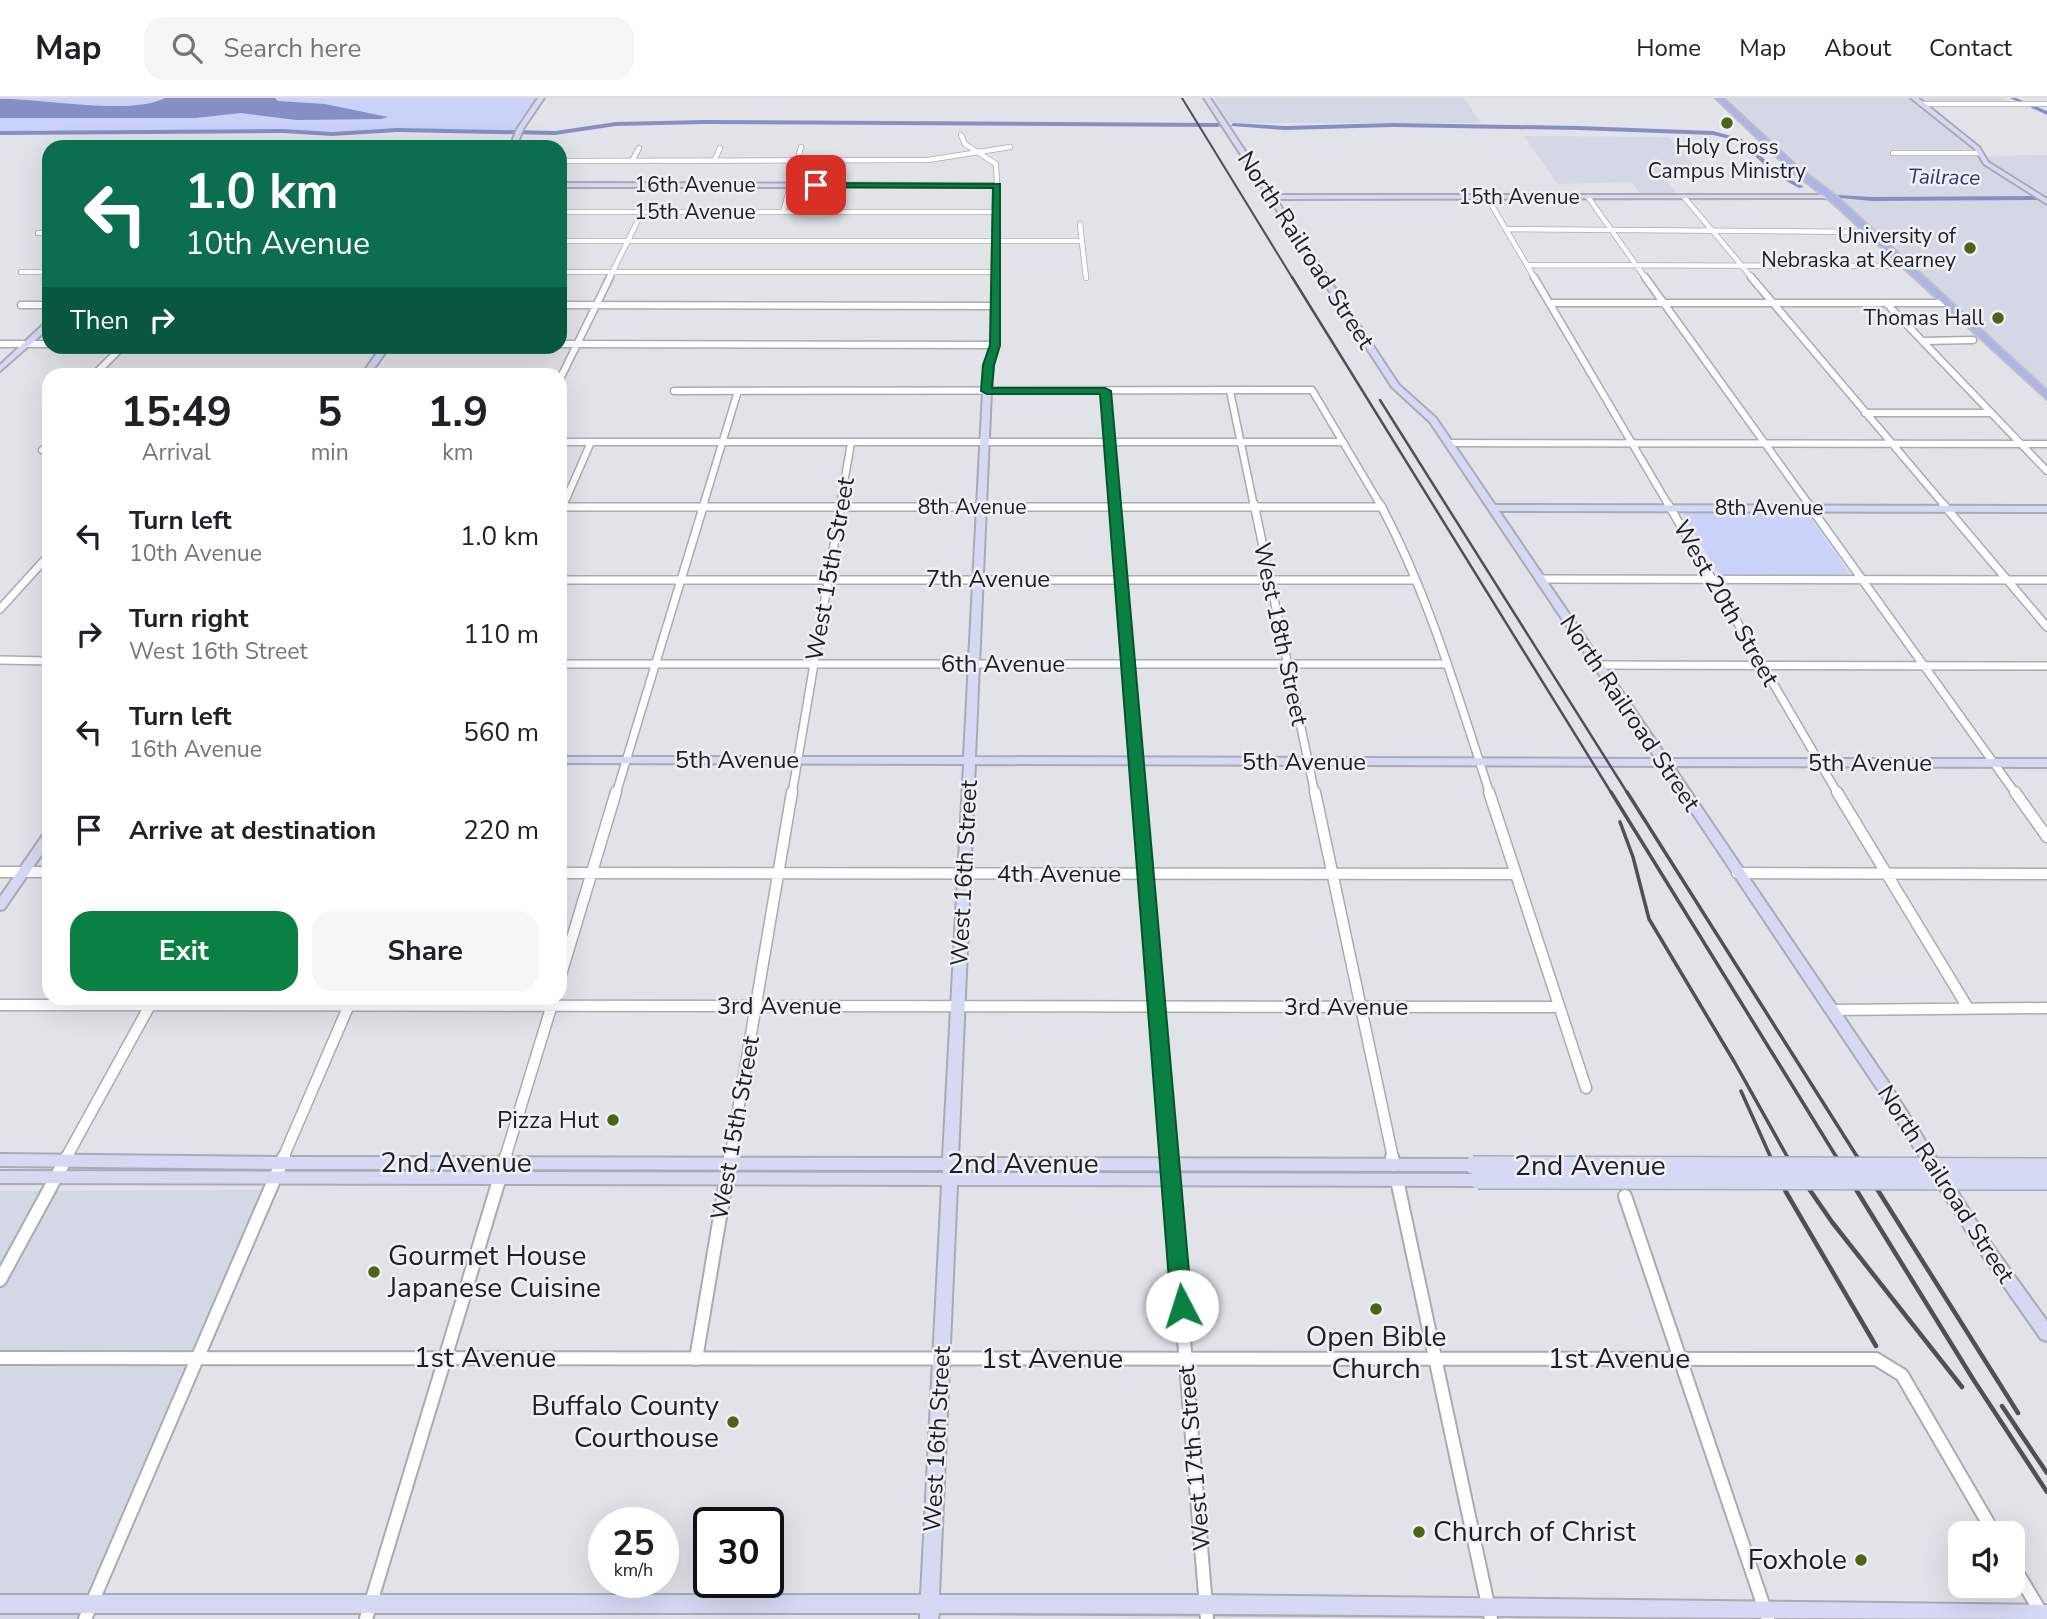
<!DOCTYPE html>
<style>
:root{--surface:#fff;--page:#f6f6f6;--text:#202124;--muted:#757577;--line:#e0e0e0;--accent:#0b8043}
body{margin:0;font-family:"Nunito Sans",sans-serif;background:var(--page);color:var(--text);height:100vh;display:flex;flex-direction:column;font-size:26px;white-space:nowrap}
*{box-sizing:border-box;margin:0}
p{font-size:23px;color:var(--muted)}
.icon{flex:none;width:38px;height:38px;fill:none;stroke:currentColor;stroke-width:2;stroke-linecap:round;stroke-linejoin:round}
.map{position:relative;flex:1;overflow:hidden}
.drawer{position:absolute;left:42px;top:270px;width:525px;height:637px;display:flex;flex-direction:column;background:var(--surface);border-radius:21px;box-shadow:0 7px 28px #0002}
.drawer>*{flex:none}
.top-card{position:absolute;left:42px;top:42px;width:525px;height:214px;border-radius:21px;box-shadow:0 7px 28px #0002;background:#0b6e4f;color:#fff;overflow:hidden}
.fabs{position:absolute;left:1948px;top:1423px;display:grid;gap:14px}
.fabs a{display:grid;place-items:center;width:77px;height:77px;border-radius:14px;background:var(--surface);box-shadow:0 7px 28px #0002;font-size:35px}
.speed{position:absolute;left:588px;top:1409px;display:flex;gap:14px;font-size:35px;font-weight:700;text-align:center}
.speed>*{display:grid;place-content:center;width:91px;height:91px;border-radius:50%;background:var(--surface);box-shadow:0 7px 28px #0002;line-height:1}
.speed small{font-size:18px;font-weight:400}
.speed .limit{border:4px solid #111;border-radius:10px;background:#fff;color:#111}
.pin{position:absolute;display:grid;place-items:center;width:60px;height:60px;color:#fff;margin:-30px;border-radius:14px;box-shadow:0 4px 10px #0006}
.me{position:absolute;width:77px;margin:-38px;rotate:355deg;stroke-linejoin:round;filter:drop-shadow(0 0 5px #0008)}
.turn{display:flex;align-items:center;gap:24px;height:147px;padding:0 28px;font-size:32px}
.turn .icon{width:91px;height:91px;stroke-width:2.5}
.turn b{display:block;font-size:49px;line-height:60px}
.then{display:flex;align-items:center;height:66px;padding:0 28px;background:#0003;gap:14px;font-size:26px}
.eta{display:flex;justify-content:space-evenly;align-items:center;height:119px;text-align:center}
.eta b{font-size:42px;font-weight:700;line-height:49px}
.cta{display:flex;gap:14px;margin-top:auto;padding:14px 28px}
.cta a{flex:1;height:80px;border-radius:21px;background:var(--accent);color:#fff;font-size:28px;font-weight:700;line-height:80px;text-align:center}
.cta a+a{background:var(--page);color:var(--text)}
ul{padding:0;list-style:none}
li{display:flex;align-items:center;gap:21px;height:98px;padding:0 28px}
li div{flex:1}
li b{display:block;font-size:26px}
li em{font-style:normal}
header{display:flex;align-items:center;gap:42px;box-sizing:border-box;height:98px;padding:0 35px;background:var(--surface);border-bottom:2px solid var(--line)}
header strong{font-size:33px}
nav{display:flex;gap:38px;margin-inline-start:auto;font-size:24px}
.search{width:490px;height:63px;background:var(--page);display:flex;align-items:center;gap:18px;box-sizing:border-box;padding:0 24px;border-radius:21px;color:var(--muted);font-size:26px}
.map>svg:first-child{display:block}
.built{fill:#d4d7e4}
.green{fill:#cad2f9}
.water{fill:#858fc6}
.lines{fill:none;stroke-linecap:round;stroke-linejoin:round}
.canal{fill:#858fc6;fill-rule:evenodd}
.street-far4-casing{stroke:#aaabb1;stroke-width:6}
.street-far3-casing{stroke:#aaabb1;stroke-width:9}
.street-far2-casing{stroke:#aaabb1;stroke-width:10}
.street-far1-casing{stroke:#aaabb1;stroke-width:13}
.street-casing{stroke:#aaabb1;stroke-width:16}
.secondary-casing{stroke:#aaabb1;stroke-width:4}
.primary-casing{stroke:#c0c0c1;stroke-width:4}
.street-far4{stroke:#fff;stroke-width:4.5}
.street-far3{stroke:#fff;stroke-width:6}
.street-far2{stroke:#fff;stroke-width:7}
.street-far1{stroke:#fff;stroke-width:10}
.street{stroke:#fff;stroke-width:12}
.secondary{fill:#d5d9f4;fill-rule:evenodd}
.primary{fill:#abb3e9;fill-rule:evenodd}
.rail-far3{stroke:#4f5053;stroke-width:2}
.rail-far2{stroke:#4f5053;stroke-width:2.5}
.rail-far1{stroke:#4f5053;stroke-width:3.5}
.rail{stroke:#4f5053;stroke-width:4.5}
.secondary-bridge-casing{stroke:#aaabb1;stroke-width:20;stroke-linecap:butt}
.secondary-bridge{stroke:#d5d9f4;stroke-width:17}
.route{fill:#0b8043;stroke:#07532c;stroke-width:2}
.poi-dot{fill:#4c6514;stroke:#eff0f6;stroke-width:2.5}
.labels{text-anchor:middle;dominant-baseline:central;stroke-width:5;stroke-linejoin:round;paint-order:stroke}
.far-poi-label{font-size:21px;fill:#1e1f21;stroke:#eff0f6;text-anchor:end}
.far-water-label{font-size:21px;font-style:italic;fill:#2e3375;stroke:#eff0f6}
.far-street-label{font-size:21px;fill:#1e1f21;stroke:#eff0f6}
.street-label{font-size:24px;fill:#1e1f21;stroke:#eff0f6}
.poi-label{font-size:24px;fill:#1e1f21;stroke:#eff0f6;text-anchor:end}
.near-street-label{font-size:28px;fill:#1e1f21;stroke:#eff0f6}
.near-poi-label{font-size:28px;fill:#1e1f21;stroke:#eff0f6;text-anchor:start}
</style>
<header>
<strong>Map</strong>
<div class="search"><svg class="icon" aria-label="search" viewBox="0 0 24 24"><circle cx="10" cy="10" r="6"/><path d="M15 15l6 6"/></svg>Search here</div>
<nav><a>Home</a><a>Map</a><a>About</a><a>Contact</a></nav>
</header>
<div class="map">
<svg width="2047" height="1521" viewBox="0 0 2047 1521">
<rect width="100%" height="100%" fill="#e1e3e9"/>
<path class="built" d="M 1214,0 L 1464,0 L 1481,25 L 1230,25 Z
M 1727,0 L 2001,0 L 2014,6 L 1919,5 L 1968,44 L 1980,58 L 2047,57 L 2047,294 Z
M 1524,38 L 1668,39 L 1707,81 L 1667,82 L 1678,97 L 1643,98 L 1631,84 L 1558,86 Z
M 262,1092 L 76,1521 L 0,1521 L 0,1093 Z"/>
<path class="green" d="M 0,0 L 536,0 L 513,33 L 399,31 L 330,34 L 283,32 L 91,35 L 40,32 L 0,34 Z
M 1803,413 L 1808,416 L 1849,474 L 1847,478 L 1724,479 L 1718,475 L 1683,417 L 1690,414 Z"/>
<path class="water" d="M 165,0 L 275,0 L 278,3 L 325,6 L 388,19 L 381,21 L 296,22 L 241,15 L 196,20 L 0,20 L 0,1 C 41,0 132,18 165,0 Z"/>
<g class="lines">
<path class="canal" d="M 2010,0 L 2016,0 L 2047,13 L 2047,17 Z
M 704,22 L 1218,25 L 1221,27 L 1218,29 L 704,26 L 616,28 L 555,37 L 397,34 L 332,38 L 283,35 L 0,37 L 0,33 L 283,31 L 332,34 L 397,30 L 555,33 L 616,24 Z
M 1233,25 L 1285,28 L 1393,25 L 1578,28 L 1713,33 L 1742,41 L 1781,76 L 1804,89 L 1799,90 L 1777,78 L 1738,43 L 1713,37 L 1578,32 L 1393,29 L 1285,32 L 1231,28 Z
M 1838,97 L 1872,99 L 2047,98 L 2047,102 L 1872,103 L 1840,100 L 1837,98 Z"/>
<defs>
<path id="street-far4" d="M 1922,6 L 2047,6
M 961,37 L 965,46 L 996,66 L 997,87
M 1893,55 L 1980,55
M 560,63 L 928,62 L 1010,49
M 632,63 L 639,50
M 714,63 L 720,50
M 1487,99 L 1535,181
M 1588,99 L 1646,181
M 1684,99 L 1753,181
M 560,114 L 997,114
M 783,114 L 801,49
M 1080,126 L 1086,180
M 1506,131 L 1869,134
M 38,135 L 49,135
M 560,143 L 1082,143
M 1527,167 L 1906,168
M 21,174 L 49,174
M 560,174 L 996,174
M 609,181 L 642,114"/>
<path id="street-far3" d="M 1534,179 L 1669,408
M 1645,179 L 1810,408
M 1751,179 L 1945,408
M 1551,205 L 1947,205
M 1886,205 L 2047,373
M 21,207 L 49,207
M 560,207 L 995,208
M 1923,243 L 1973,242
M 0,246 L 49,246
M 560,246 L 995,247
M 95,276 L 123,248
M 560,281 L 610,179
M 674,293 L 1312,292 L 1381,408
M 1106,293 L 1115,408
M 1230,293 L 1254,408
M 1865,315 L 1991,315
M 560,344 L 1343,344
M 1448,345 L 2047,346
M 42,352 L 49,352
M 563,408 L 591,344
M 703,408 L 738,293
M 840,408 L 851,345"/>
<path id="street-far2" d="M 1115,406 L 1139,696
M 1254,406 L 1315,696
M 1380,406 C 1429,497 1458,599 1490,696
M 1668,406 L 1838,696
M 1808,406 L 2016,696
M 1943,406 L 2047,529
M 563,409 L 1382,409
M 560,416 L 564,406
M 1540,481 L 2047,482
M 560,482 L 1415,482
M 0,511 L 49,457
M 0,562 L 49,563
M 560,566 L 1447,566
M 1598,567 L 2047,568
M 616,696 L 704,406
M 792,696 L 841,406"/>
<path id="street-far1" d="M 1139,694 L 1169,1060
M 1315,694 L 1393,1060
M 1489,694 L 1586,990
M 1837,694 L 1968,910
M 2015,694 L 2047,739
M 0,774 L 49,774
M 560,775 L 1515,776
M 1737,775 L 2047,776
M 560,880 L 616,694
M 0,907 L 1559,909
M 1831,912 L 2047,910
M 66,1060 L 154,900
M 283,1060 L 352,900
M 505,1060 L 554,900
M 730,1060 L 792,694"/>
<path id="street" d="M 1169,1059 L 1207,1521
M 1392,1059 L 1394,1067
M 1397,1082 L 1491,1521
M 1625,1098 L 1768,1521
M 0,1182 L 67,1059
M 0,1260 L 1876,1261 L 1902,1277 L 1994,1435
M 696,1261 L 730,1059
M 2012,1466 L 2045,1521
M 85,1521 L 284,1059
M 366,1521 L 506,1059"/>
<path id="secondary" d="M 538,0 L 544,0 L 523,31 L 516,49 L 510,49 L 517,31 Z
M 1204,0 L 1210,0 L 1274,97 L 1833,97 L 1833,99 L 1831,100 L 1276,101 L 1399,287 L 1436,320 L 1495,407 L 2047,408 L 2047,414 L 1499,413 L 1668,661 L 2047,661 L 2047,669 L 1673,668 L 1888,984 L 1985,1137 L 2047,1223 L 2047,1243 L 2041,1241 L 1975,1147 L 1878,992 L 1661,668 L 975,666 L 958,1060 L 1473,1061 L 1478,1063 L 1480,1067 L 1478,1071 L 1473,1073 L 958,1072 L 958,1075 L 1478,1076 L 1483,1078 L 1485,1082 L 1483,1086 L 1478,1088 L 957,1087 L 939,1497 L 1206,1497 L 2047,1507 L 2047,1521 C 1678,1521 1308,1515 939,1515 L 938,1521 L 920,1521 L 920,1515 L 0,1515 L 0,1497 L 921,1497 L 942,1087 L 0,1085 L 0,1073 L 943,1075 L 943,1072 L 281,1071 L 0,1068 L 0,1056 L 281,1059 L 943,1060 L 964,666 L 560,665 L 560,659 L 964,659 L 983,293 L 985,267 L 991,247 L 994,89 L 560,89 L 560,85 L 999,86 L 999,247 L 993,267 L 991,293 L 975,659 L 1656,661 L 1430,324 L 1392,289 Z
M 1911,0 L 1918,0 L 1979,49 L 1988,64 L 2047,101 L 2047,106 L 1984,66 L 1975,51 Z
M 46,224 L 49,224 L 49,230 L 0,273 L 0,267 Z
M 382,248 L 390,248 L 370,276 L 362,276 Z
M 49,733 L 49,746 L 4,811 L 0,812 L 0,799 L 45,734 Z"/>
<path id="primary" d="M 1716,0 L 1723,0 L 1799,70 L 1837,99 L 2047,293 L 2047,301 L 1831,103 L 1793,74 Z"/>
</defs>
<use href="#street-far4" class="street-far4-casing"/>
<use href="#street-far3" class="street-far3-casing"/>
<use href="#street-far2" class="street-far2-casing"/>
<use href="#street-far1" class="street-far1-casing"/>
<use href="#street" class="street-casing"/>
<use href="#secondary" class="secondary-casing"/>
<use href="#primary" class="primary-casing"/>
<use href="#street-far4" class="street-far4"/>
<use href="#street-far3" class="street-far3"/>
<use href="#street-far2" class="street-far2"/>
<use href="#street-far1" class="street-far1"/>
<use href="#street" class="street"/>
<use href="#secondary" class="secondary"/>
<use href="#primary" class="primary"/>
<path class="rail-far3" d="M 1182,0 L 1293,181"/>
<path class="rail-far2" d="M 1292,179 L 1612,696
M 1380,302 L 1628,696"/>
<path class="rail-far1" d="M 1611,694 L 1837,1060
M 1627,694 L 1858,1060
M 1620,724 L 1633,759 L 1649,821 L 1735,965 L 1788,1060
M 1741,993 L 1771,1060"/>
<path class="rail" d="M 1770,1059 L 1786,1094 L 1876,1248
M 1787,1059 L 1832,1124 L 1962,1289
M 1836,1059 L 1973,1281 L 2047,1394
M 1857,1059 L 2018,1315
M 2002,1308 L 2047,1375"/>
<defs>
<path id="secondary-bridge" d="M 1473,1067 L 2047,1069
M 1478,1082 L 2047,1083"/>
</defs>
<use href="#secondary-bridge" class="secondary-bridge-casing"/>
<use href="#secondary-bridge" class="secondary-bridge"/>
</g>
<path class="route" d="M 816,85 L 1000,86 L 1000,247 L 994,267 L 992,290 L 1105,290 L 1111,293 L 1192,1208 L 1189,1215 L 1182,1217 L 1174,1215 L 1171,1208 L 1100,296 L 987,296 L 981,293 L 983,267 L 990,247 L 993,90 L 813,89 Z"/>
<g class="poi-dot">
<circle cx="1727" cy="25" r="7"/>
<circle cx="1970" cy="150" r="7"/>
<circle cx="1998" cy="220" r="7"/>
<circle cx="613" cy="1022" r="7"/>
<circle cx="374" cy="1174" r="7"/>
<circle cx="1376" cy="1211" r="7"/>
<circle cx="733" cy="1324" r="7"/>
<circle cx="1419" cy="1434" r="7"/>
<circle cx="1861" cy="1462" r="7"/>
</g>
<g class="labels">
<g class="far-poi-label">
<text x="1727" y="49" text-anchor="middle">Holy Cross<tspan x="1727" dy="24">Campus Ministry</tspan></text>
<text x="1956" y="138">University of<tspan x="1956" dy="24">Nebraska at Kearney</tspan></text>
<text x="1984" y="220">Thomas Hall</text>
</g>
<g class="far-water-label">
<text transform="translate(1944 79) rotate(1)">Tailrace</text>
</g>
<g class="far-street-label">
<text x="695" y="87">16th Avenue</text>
<text x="1519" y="99">15th Avenue</text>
<text x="695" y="114">15th Avenue</text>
<text x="972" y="409">8th Avenue</text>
<text x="1769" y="410">8th Avenue</text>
</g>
<g class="street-label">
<text transform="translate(1306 152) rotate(57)">North Railroad Street</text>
<text transform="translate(830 471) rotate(-80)">West 15th Street</text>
<text x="988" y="481">7th Avenue</text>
<text transform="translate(1726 505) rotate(60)">West 20th Street</text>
<text transform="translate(1281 536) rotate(78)">West 18th Street</text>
<text x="1003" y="566">6th Avenue</text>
<text transform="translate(1630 615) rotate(56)">North Railroad Street</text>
<text x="737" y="662">5th Avenue</text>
<text x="1304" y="664">5th Avenue</text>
<text x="1870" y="665">5th Avenue</text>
<text transform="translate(964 775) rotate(-87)">West 16th Street</text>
<text x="1059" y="776">4th Avenue</text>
<text x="779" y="908">3rd Avenue</text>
<text x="1346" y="909">3rd Avenue</text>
<text transform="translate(735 1030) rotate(-80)">West 15th Street</text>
<text transform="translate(1946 1086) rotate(57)">North Railroad Street</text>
<text transform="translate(937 1341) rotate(-87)">West 16th Street</text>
<text transform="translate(1194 1360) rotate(-95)">West 17th Street</text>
</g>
<g class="poi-label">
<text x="599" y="1022">Pizza Hut</text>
</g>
<g class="near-street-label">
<text x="456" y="1065">2nd Avenue</text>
<text x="1023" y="1066">2nd Avenue</text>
<text x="1590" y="1068">2nd Avenue</text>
<text x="485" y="1260">1st Avenue</text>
<text x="1052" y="1261">1st Avenue</text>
<text x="1619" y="1261">1st Avenue</text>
</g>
<g class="near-poi-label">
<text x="388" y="1158">Gourmet House<tspan x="388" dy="32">Japanese Cuisine</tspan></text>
<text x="1376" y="1239" text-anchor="middle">Open Bible<tspan x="1376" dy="32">Church</tspan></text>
<text x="719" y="1308" text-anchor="end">Buffalo County<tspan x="719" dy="32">Courthouse</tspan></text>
<text x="1433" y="1434">Church of Christ</text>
<text x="1847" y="1462" text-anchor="end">Foxhole</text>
</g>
</g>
</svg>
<div class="fabs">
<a><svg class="icon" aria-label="sound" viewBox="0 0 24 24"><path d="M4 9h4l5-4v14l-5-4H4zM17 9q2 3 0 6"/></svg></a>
</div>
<div class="speed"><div>25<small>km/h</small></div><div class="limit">30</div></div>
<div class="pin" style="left:816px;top:87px;background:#d93025"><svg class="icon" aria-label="arrive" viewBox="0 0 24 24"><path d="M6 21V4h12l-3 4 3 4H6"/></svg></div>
<svg class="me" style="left:1182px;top:1208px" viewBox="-20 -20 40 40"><circle r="19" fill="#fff"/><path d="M0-13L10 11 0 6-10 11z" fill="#0b8043"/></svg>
<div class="top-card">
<div class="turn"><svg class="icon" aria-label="left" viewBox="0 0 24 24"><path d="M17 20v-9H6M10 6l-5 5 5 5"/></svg><div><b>1.0 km</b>10th Avenue</div></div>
<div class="then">Then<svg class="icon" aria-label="right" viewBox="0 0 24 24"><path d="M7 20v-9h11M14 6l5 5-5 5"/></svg></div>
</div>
<section class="drawer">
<div class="eta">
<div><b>15:49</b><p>Arrival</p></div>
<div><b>5</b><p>min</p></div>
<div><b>1.9</b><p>km</p></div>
</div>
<ul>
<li><svg class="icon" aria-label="left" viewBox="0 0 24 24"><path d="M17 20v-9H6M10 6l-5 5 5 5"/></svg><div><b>Turn left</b><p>10th Avenue</p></div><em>1.0 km</em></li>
<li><svg class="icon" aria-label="right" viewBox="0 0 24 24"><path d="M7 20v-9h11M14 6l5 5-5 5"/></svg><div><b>Turn right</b><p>West 16th Street</p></div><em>110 m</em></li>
<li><svg class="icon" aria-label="left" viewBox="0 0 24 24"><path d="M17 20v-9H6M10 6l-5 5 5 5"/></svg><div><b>Turn left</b><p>16th Avenue</p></div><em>560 m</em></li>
<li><svg class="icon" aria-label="arrive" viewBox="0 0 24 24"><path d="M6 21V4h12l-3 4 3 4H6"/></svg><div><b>Arrive at destination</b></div><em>220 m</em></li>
</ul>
<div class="cta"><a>Exit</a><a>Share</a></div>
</section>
</div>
